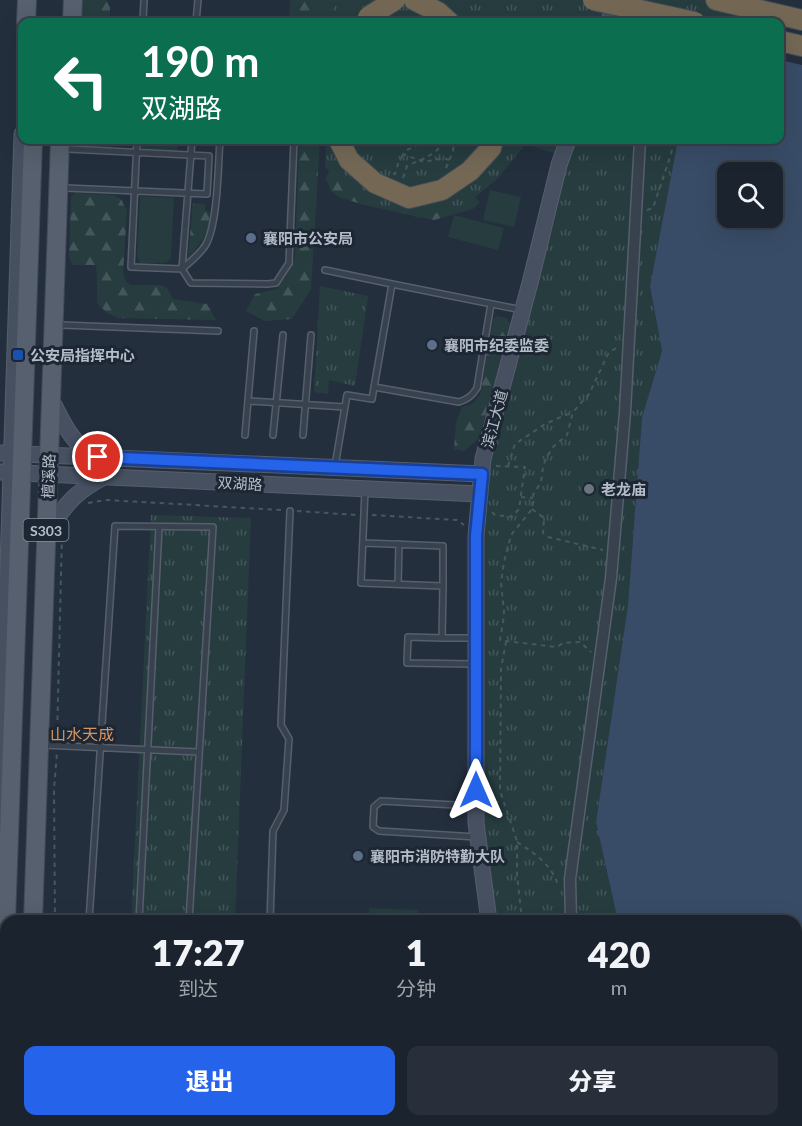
<!DOCTYPE html>
<html lang="zh">
<meta charset="utf-8">
<style>
:root{--surface:#1b232e;--page:#282f3a;--text:#f1f3f6;--muted:#a0a4aa;--line:#39404a;--accent:#2563eb}
body{margin:0;font-family:Lato,"Noto Sans SC",sans-serif;background:var(--page);color:var(--text);height:100vh;display:flex;flex-direction:column;font-size:22px;white-space:nowrap}
*{box-sizing:border-box;margin:0}
p{font-size:20px;color:var(--muted)}
.icon{flex:none;width:33px;height:33px;fill:none;stroke:currentColor;stroke-width:2;stroke-linecap:round;stroke-linejoin:round}
.map{position:relative;flex:1;overflow:hidden}
.details{position:absolute;left:0px;top:915px;width:802px;height:212px;display:flex;flex-direction:column;background:var(--surface);border-radius:18px 18px 0 0;box-shadow:0 6px 24px #0002,0 0 0 2px var(--line)}
.details>*{flex:none}
.hud{position:absolute;left:18px;top:18px;width:766px;height:126px;border-radius:12px;box-shadow:0 6px 24px #0002,0 0 0 2px var(--line);background:#0b6e4f;color:#fff;overflow:hidden}
.fabs{position:absolute;left:717px;top:162px;display:grid;gap:12px}
.fabs a{display:grid;place-items:center;width:66px;height:66px;border-radius:12px;background:var(--surface);box-shadow:0 6px 24px #0002,0 0 0 2px var(--line);font-size:30px}
.pin{position:absolute;display:grid;place-items:center;width:51px;height:51px;color:#fff;margin:-26px;border:3px solid #fff;border-radius:50%;box-shadow:0 2px 6px #0007}
.me{position:absolute;width:66px;margin:-33px;rotate:0deg;stroke-linejoin:round;filter:drop-shadow(0 0 4px #0008)}
.turn{display:flex;align-items:center;gap:21px;height:126px;padding:0 24px;font-size:27px}
.turn .icon{width:78px;height:78px;stroke-width:2.5}
.turn b{display:block;font-size:42px;line-height:51px}
.eta{display:flex;justify-content:space-evenly;align-items:center;height:102px;text-align:center}
.eta b{font-size:36px;font-weight:800;line-height:42px}
.action{display:flex;gap:12px;margin-top:auto;padding:12px 24px}
.action a{flex:1;height:69px;border-radius:12px;background:var(--accent);color:#fff;font-size:24px;font-weight:800;line-height:69px;text-align:center}
.action a+a{background:var(--page);color:var(--text)}
.map>svg:first-child{display:block}
.forest{fill:url(#forest-firs)}
.park{fill:url(#park-tufts)}
.garden{fill:#263c3f}
.water{fill:#394c67;fill-rule:evenodd}
.pier{fill:#242f3e}
.lines{fill:none;stroke-linecap:round;stroke-linejoin:round}
.lane-casing{stroke:#565f6c;stroke-width:8}
.street-casing{stroke:#565f6c;stroke-width:13}
.secondary-casing{stroke:#565f6c;stroke-width:17}
.primary-casing{stroke:#414a57;stroke-width:20}
.highway-casing{stroke:#434c59;stroke-width:22}
.path{stroke:#44595c;stroke-width:2;stroke-dasharray:4.5 4.5;stroke-linecap:butt}
.lane{stroke:#38414e;stroke-width:5}
.street{stroke:#38414e;stroke-width:10}
.secondary{stroke:#465061;stroke-width:15}
.primary{stroke:#56606e;stroke-width:18}
.highway{stroke:#746855;stroke-width:20}
.highway-bridge-casing{stroke:#434c59;stroke-width:22;stroke-linecap:butt}
.highway-bridge{stroke:#746855;stroke-width:20}
.route-casing{stroke:#184099;stroke-width:15}
.route{stroke:#2563eb;stroke-width:10}
.service-dot{fill:#5c6f8a;stroke:#1d2633;stroke-width:2}
.transit-dot{fill:#1a4fb4;stroke:#1d2633;stroke-width:2}
.worship-dot{fill:#6b7280;stroke:#1d2633;stroke-width:2}
.labels{text-anchor:middle;dominant-baseline:central;stroke-width:6;stroke-linejoin:round;paint-order:stroke}
.shield{fill:#1d2633;stroke:#878f9c;stroke-width:1.5}
.shield-label{font-size:14px;font-weight:bold;fill:#b4bcc9}
.poi-label{font-size:15px;font-weight:bold;fill:#b4bcc9;stroke:#1d2633;text-anchor:start}
.street-label{font-size:15px;fill:#b4bcc9;stroke:#1d2633}
.neighbourhood-label{font-size:16px;fill:#d59563;stroke:#1d2633}
</style>
<div class="map">
<svg width="802" height="1126" viewBox="0 0 802 1126">
<defs>
<pattern id="forest-firs" width="22" height="20" patternUnits="userSpaceOnUse" patternTransform="scale(1.5)"><rect width="22" height="20" fill="#263c3f"/><path d="M5 1l3.5 6h-7zM16 11l3.5 6h-7z" fill="#435659"/></pattern>
<pattern id="park-tufts" width="24" height="20" patternUnits="userSpaceOnUse" patternTransform="scale(1.5)"><rect width="24" height="20" fill="#263c3f"/><path d="M3 7l-1-3M5 7V3M7 7l1-3M15 17l-1-3M17 17v-4M19 17l1-3" fill="none" stroke="#435659"/></pattern>
</defs>
<rect width="100%" height="100%" fill="#242f3e"/>
<path class="forest" d="M 76,0 L 107,0 L 110,7 L 110,22 L 76,22 Z
M 290,0 L 344,0 L 327,22 L 289,22 Z
M 73,140 L 124,140 L 117,146 L 105,147 L 76,145 Z
M 299,140 L 320,140 L 311,289 L 292,319 L 265,321 L 246,311 L 255,294 L 277,289 L 287,275 L 295,256 Z
M 334,158 L 466,188 L 480,202 L 473,209 L 434,220 L 364,205 L 339,197 L 331,191 L 326,179 Z
M 75,193 L 113,195 L 121,199 L 127,211 L 123,272 L 126,282 L 131,285 L 160,285 L 167,288 L 173,299 L 207,304 L 216,320 L 118,318 L 107,313 L 97,303 L 97,277 L 96,265 L 73,265 L 69,258 L 71,197 Z
M 193,203 L 205,204 L 205,211 L 209,212 C 212,231 200,244 188,258 Z
M 497,316 L 506,318 L 511,325 L 509,339 L 478,439 L 464,451 L 454,449 L 456,422 L 462,407 L 472,404 L 480,395 L 493,320 Z"/>
<path class="park" d="M 333,0 L 747,0 L 739,22 L 332,22 Z
M 326,140 L 568,140 L 562,156 L 526,144 L 498,178 L 468,203 L 419,218 L 357,197 L 325,167 Z
M 572,140 L 678,140 L 650,286 L 662,351 L 642,417 L 628,605 L 596,822 L 618,921 L 485,921 L 476,823 L 482,474 Z
M 320,286 L 368,296 L 355,386 L 329,380 L 328,394 L 314,392 Z
M 151,515 L 251,518 L 235,921 L 131,921 Z
M 243,1120 L 487,1120 L 487,1126 L 243,1126 Z
M 504,1121 L 624,1121 L 623,1126 L 504,1126 Z"/>
<path class="garden" d="M 142,140 L 178,140 L 177,151 L 141,150 Z
M 490,190 L 521,197 L 514,227 L 483,220 Z
M 140,196 L 174,198 L 171,260 L 164,263 L 140,263 L 137,256 Z
M 454,215 L 504,228 L 498,250 L 448,237 Z
M 369,908 L 418,910 L 417,921 L 368,921 Z"/>
<path class="water" d="M 802,0 L 802,1126 L 623,1126 L 624,1120 L 796,1120 L 796,921 L 618,921 L 596,822 L 628,605 L 642,417 L 662,351 L 650,286 L 678,140 L 780,140 L 780,22 ZM 728,172 L 772,172 L 772,218 L 728,218 Z"/>
<path class="pier" d="M 744,0 L 802,0 L 802,65 L 780,60 L 780,22 L 736,22 Z"/>
<g class="lines">
<defs>
<path id="lane" d="M 143,22 L 144,0
M 196,22 L 198,0
M 137,140 L 131,267 L 182,269 L 192,140
M 220,140 C 218,165 218,226 205,246 C 199,255 190,262 182,269 L 191,283 L 267,284 L 276,283 L 289,263 L 294,140
M 66,188 L 207,194 L 209,156 L 68,149
M 325,270 L 392,284
M 62,325 L 218,331
M 374,387 L 459,402 C 468,399 472,396 477,388 L 491,304
M 249,401 L 345,407
M 245,435 L 254,331
M 273,435 L 283,335
M 303,435 L 311,335
M 335,466 L 347,395 L 372,399 L 392,284 L 522,310
M 365,490 L 361,583 L 443,586 L 442,638 L 408,637 L 407,663 L 473,664
M 363,543 L 443,546 L 443,586
M 398,584 L 399,544
M 442,638 L 473,638
M 43,745 L 198,752
M 474,806 L 381,801 L 374,807 L 373,827 L 379,831 L 477,837
M 89,921 L 115,526 L 213,527 L 189,921
M 139,921 L 159,527
M 270,921 L 273,831 L 284,810 L 289,739 L 281,725 L 290,511
M 312,1120 L 312,1126
M 440,1120 L 441,1126
M 291,1126 L 291,1120"/>
<path id="street" d="M 571,921 L 570,879 L 611,578 L 625,412 L 640,140
M 594,1120 L 595,1126"/>
<path id="secondary" d="M 609,22 L 614,0
M 51,399 C 60,416 68,436 84,449 C 87,451 93,452 97,453
M 0,453 L 482,474
M 0,472 L 480,494
M 54,523 C 68,500 81,489 104,477
M 0,812 L 22,134
M 489,921 L 476,823 L 476,536 L 483,459 L 531,279 L 559,165 L 568,140
M 0,1017 L 6,1017
M 0,1040 L 6,1040
M 44,1120 L 44,1126
M 516,1120 L 516,1126"/>
<path id="primary" d="M 26,22 L 27,0
M 72,22 L 73,0
M 6,921 L 33,140
M 33,921 L 60,140
M 9,1120 L 9,1126
M 35,1120 L 35,1126"/>
<path id="highway" d="M 414,0 L 438,12 L 449,22
M 716,0 L 802,20
M 780,41 L 802,46
M 339,140 L 349,160 L 375,183 L 409,198 L 442,190 L 470,171 L 491,148 L 493,140"/>
</defs>
<use href="#lane" class="lane-casing"/>
<use href="#street" class="street-casing"/>
<use href="#secondary" class="secondary-casing"/>
<use href="#primary" class="primary-casing"/>
<use href="#highway" class="highway-casing"/>
<path class="path" d="M 399,22 L 400,15
M 419,144 L 407,150 L 403,154 L 424,162 L 443,158 L 449,160
M 446,168 L 453,151 L 454,140
M 393,174 L 395,174 L 398,164 L 403,154
M 403,178 L 407,166 C 424,158 435,156 445,140
M 647,210 L 653,208 L 671,154 L 674,140
M 508,466 L 515,444 L 545,424 L 573,412
M 521,497 L 533,498
M 88,503 L 105,500 L 282,510
M 532,509 L 544,518 L 543,533 L 548,537 L 603,550
M 297,511 L 357,515
M 492,512 L 495,515 L 512,517 L 519,509 L 525,467 L 494,466
M 372,515 L 457,520 L 464,525
M 505,641 L 557,647 L 563,643 L 580,642 L 591,652
M 57,738 L 62,534
M 517,842 C 537,855 551,864 559,887
M 55,921 L 54,789 L 57,753
M 522,921 L 517,874 L 517,841 L 500,791 L 501,669 L 506,642 L 500,640 L 503,623 L 504,611 L 501,583 L 504,562 L 511,535 L 532,509 L 533,495 L 541,482 L 543,467 L 546,458 L 554,446 L 567,435 L 573,412 L 589,394 L 609,352 L 619,347
M 368,1120 L 368,1126
M 498,1120 L 498,1126
M 543,1120 L 544,1126"/>
<use href="#lane" class="lane"/>
<use href="#street" class="street"/>
<use href="#secondary" class="secondary"/>
<use href="#primary" class="primary"/>
<use href="#highway" class="highway"/>
<defs>
<path id="highway-bridge" d="M 593,0 L 695,22
M 368,17 L 395,0"/>
</defs>
<use href="#highway-bridge" class="highway-bridge-casing"/>
<use href="#highway-bridge" class="highway-bridge"/>
</g>
<g class="lines">
<defs>
<path id="route" d="M 98,457 L 482,474 L 476,536 L 476,790"/>
</defs>
<use href="#route" class="route-casing"/>
<use href="#route" class="route"/>
</g>
<g class="service-dot">
<circle cx="251" cy="238" r="6"/>
<circle cx="432" cy="345" r="6"/>
<circle cx="358" cy="856" r="6"/>
</g>
<rect class="transit-dot" x="12" y="349" width="12" height="12" rx="3"/>
<circle class="worship-dot" cx="589" cy="489" r="6"/>
<g class="labels">
<rect class="shield" x="23.5" y="519" width="45" height="22" rx="4.5"/>
<g class="shield-label">
<text x="46" y="530">S303</text>
</g>
<g class="poi-label">
<text x="263" y="238">襄阳市公安局</text>
<text x="444" y="345">襄阳市纪委监委</text>
<text x="30" y="355">公安局指挥中心</text>
<text x="601" y="489">老龙庙</text>
<text x="370" y="856">襄阳市消防特勤大队</text>
</g>
<g class="street-label">
<text transform="translate(494 419) rotate(-75)">滨江大道</text>
<text transform="translate(48 476) rotate(-88)">檀溪路</text>
<text transform="translate(240 483) rotate(3)">双湖路</text>
</g>
<g class="neighbourhood-label">
<text x="82" y="733">山水天成</text>
</g>
</g>
</svg>
<div class="fabs">
<a><svg class="icon" aria-label="search" viewBox="0 0 24 24"><circle cx="10" cy="10" r="6"/><path d="M15 15l6 6"/></svg></a>
</div>
<div class="pin" style="left:98px;top:457px;background:#d93025"><svg class="icon" aria-label="arrive" viewBox="0 0 24 24"><path d="M6 21V4h12l-3 4 3 4H6"/></svg></div>
<svg class="me" style="left:476px;top:790px" viewBox="-20 -20 40 40"><path d="M0-17L14 15 0 8-14 15z" fill="#2563eb" stroke="#fff" stroke-width="4"/></svg>
<div class="hud">
<div class="turn"><svg class="icon" aria-label="left" viewBox="0 0 24 24"><path d="M17 20v-9H6M10 6l-5 5 5 5"/></svg><div><b>190 m</b>双湖路</div></div>
</div>
<section class="details">
<div class="eta">
<div><b>17:27</b><p>到达</p></div>
<div><b>1</b><p>分钟</p></div>
<div><b>420</b><p>m</p></div>
</div>
<div class="action"><a>退出</a><a>分享</a></div>
</section>
</div>
